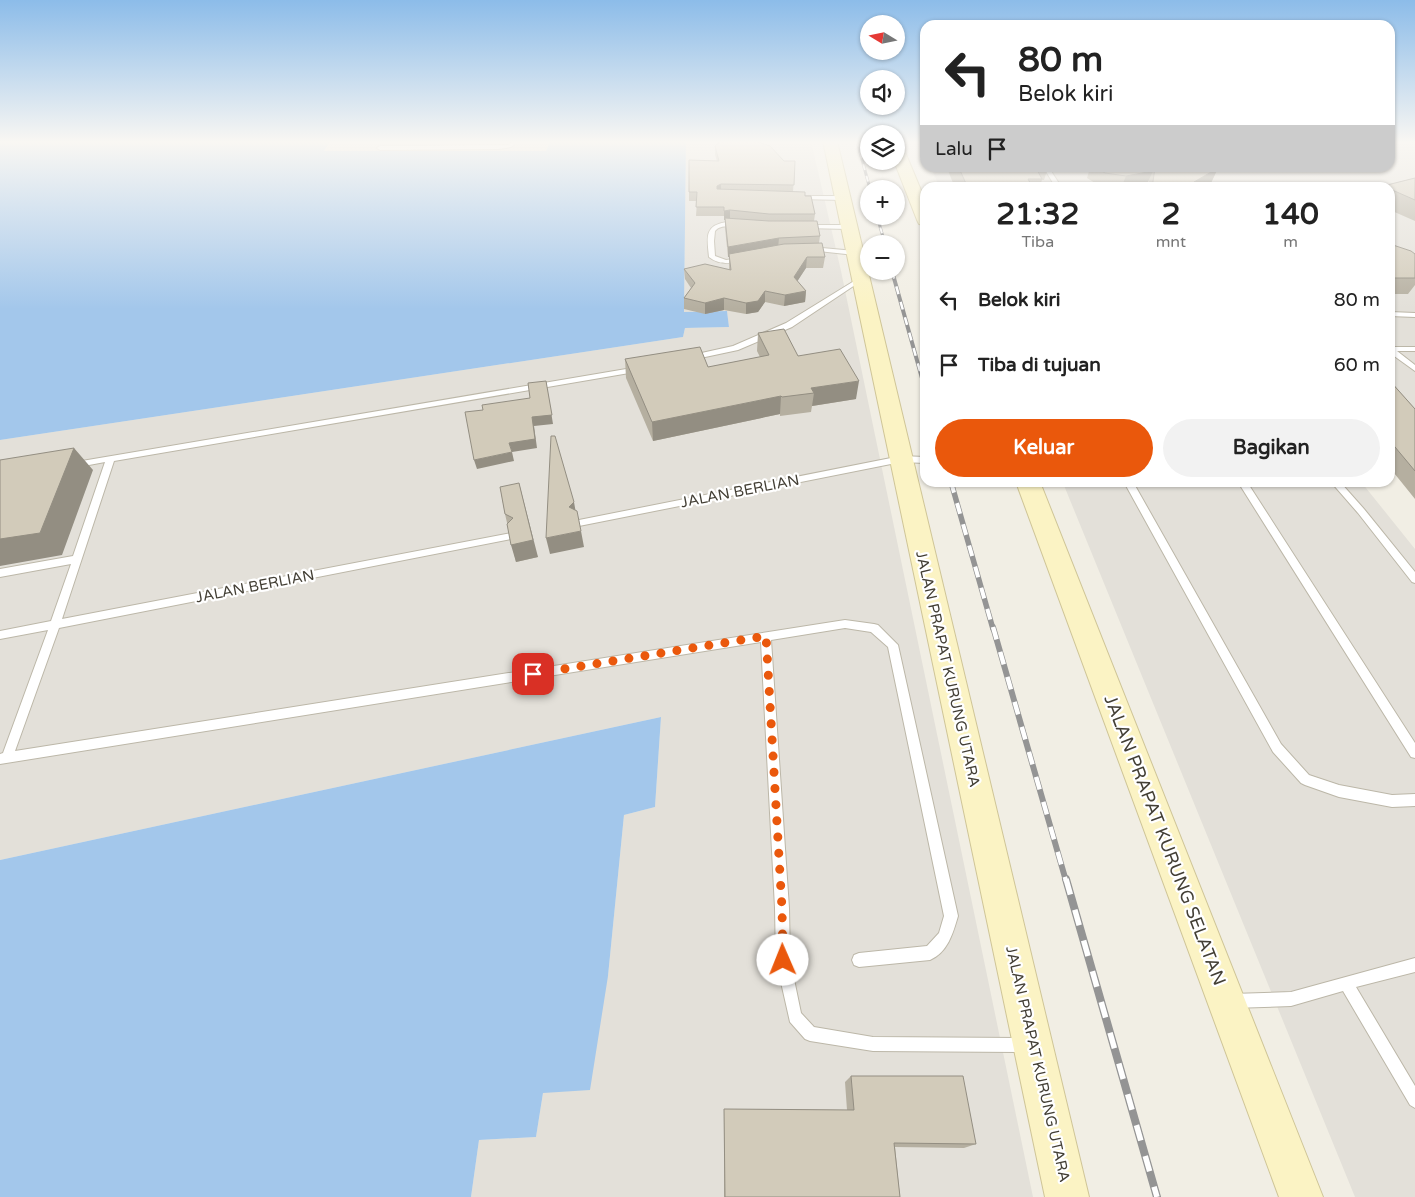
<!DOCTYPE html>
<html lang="id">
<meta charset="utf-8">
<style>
:root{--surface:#fff;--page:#f2f2f2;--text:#222;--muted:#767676;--accent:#ea580c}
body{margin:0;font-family:"Varela Round",sans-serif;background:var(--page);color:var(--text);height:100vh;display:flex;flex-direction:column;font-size:19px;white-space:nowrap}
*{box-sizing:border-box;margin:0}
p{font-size:16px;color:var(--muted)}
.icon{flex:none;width:28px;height:28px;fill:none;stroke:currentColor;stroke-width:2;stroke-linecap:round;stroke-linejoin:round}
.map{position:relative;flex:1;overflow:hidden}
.side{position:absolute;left:920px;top:182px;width:475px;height:305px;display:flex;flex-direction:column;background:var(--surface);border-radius:15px;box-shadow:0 1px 4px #0004}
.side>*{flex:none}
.guide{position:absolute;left:920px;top:20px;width:475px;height:152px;border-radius:15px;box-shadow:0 1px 4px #0004;background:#fff;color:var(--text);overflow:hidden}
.needle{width:32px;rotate:280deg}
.fabs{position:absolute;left:860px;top:15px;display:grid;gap:10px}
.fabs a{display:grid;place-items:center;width:45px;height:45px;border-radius:50%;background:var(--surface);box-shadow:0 1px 4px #0004;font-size:25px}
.pin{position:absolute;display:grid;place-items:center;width:42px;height:42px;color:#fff;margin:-21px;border-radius:10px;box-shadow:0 2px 8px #0006}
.me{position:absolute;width:55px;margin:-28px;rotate:359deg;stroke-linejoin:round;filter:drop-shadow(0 0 4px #0008)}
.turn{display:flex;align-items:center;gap:18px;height:105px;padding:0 15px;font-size:22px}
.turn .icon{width:65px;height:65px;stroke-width:2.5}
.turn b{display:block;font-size:35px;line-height:42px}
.then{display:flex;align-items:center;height:48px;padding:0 15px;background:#0003;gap:10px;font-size:19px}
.eta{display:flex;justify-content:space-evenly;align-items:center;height:85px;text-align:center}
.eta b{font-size:30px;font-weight:700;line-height:35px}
.action{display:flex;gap:10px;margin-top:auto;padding:10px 15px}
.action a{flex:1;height:58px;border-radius:30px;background:var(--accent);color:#fff;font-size:20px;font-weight:700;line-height:58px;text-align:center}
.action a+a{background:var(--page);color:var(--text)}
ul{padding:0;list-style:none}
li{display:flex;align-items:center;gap:15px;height:65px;padding:0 15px}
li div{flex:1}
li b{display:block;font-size:19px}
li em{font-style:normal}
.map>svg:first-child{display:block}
.industrial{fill:#e3e0d9}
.water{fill:#a3c7eb}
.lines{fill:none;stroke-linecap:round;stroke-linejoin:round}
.lane-casing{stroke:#bcb7a8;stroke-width:2}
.secondary-casing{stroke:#cfc597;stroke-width:2}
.lane{fill:#fff;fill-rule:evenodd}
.secondary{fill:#fbf3c4;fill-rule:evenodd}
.rail-far4-casing{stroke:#949494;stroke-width:3}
.rail-far3-casing{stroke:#949494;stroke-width:4}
.rail-far2-casing{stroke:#949494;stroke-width:5.5}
.rail-far1-casing{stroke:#949494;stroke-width:6}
.rail-casing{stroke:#949494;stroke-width:8}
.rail-far4{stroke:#fff;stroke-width:2;stroke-dasharray:6;stroke-linecap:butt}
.rail-far3{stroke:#fff;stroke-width:2.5;stroke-dasharray:8;stroke-linecap:butt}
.rail-far2{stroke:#fff;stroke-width:4;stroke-dasharray:11;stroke-linecap:butt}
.rail-far1{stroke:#fff;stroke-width:4.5;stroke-dasharray:13;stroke-linecap:butt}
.rail{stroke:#fff;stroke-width:5.5;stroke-dasharray:16;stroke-linecap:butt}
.wall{fill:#b5afa0}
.shaded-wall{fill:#938e82}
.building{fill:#d2cbba;stroke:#938e82}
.route{stroke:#ea580c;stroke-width:9;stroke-dasharray:0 16.2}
.labels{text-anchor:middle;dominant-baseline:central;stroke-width:4.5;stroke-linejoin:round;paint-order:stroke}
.street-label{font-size:15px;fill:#433f35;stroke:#fff}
.near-street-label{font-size:18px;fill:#433f35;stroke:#fff}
</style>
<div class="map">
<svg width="1415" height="1197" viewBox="0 0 1415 1197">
<rect width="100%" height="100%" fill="#f1eee4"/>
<path class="industrial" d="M 331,141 L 550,141 L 546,151 L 324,151 Z
M 686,141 L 811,141 L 841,271 L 1033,1197 L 471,1197 L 479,1140 L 536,1137 L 543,1093 L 608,976 L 624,815 L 655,807 L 661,717 L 0,860 L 0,440 L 683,337 L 685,328 L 729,327 L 727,311 L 684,312 Z
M 1390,141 L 1415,141 L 1415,422 L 1390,394 L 1390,188 L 940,188 L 931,168 L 1390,168 Z
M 1063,483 L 1362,483 L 1415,549 L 1415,1197 L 1355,1197 Z"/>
<path class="water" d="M 0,141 L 331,141 L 324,151 L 546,151 L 550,141 L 686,141 L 684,312 L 727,311 L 729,327 L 685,328 L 683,337 L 0,440 Z
M 661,717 L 655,807 L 624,815 L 608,976 L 590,1090 L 543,1093 L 536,1137 L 479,1140 L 471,1197 L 0,1197 L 0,860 Z"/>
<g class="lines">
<defs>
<path id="lane" d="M 513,141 L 519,141 L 511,147 L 499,149 L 380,150 L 377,148 L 380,146 L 499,145 L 508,145 Z
M 1044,168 L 1049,168 L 1062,188 L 1056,188 Z
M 800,196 L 843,196 L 846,198 L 843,200 L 798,199 L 798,197 Z
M 727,222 L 737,222 L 740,224 C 732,229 722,223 715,231 L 714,241 L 715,256 L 726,260 L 741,258 L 743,259 L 743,261 C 731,264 719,265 709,257 C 707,238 704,225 727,222 Z
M 806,225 L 849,225 L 852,227 L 849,229 L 804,228 L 803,227 Z
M 811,247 L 855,251 L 858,253 L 855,255 L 809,250 L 808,249 Z
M 859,278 L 864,279 L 792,327 L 738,350 L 691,360 L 687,358 L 688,356 L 733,346 L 786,323 Z
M 1390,312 L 1415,313 L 1415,317 L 1390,316 Z
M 1390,347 L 1415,347 L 1415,351 L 1397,351 L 1415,365 L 1415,371 L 1390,353 Z
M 638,367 L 641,367 L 641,371 L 114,461 L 62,619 L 511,533 L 516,536 L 511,539 L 59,628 L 15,751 L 845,620 L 874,624 L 878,625 L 898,645 L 958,916 C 953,933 948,952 930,960 L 859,967 L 854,965 L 852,960 L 854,955 L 859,953 L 927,946 L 939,933 L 944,916 L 888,647 L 871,632 L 845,628 L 771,640 L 789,908 L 790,960 L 801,1013 L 814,1027 L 873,1037 L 1026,1038 L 1031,1040 L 1033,1045 L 1031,1050 L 1026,1052 L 873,1051 L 810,1041 L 805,1039 L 790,1022 L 776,960 L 775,908 L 761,642 L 0,764 L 0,754 L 3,753 L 48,630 L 0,639 L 0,631 L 51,621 L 71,564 L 0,577 L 0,569 L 73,556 L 105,462 L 73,468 L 70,467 L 69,465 L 70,463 Z
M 901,456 L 925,457 L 925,463 L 901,462 L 579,526 L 574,523 L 579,520 Z
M 1124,482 L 1133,482 L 1281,744 L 1309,775 L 1339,785 L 1392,795 L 1415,794 L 1415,806 L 1392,807 L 1339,797 L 1305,785 L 1301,783 L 1273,752 Z
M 1238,482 L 1247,482 L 1415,743 L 1415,758 L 1411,757 Z
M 1331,482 L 1340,482 L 1364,509 L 1415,572 L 1415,583 L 1412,582 L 1358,513 Z
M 1415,958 L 1415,972 L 1356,987 L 1415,1086 L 1415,1108 L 1410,1105 L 1343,991 L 1291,1006 L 1232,1008 L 1227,1006 L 1225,1001 L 1227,996 L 1232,994 L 1291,992 Z"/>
<path id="secondary" d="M 823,141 L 837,141 L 1089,1197 L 1045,1197 Z
M 896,143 L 901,144 L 903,147 L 925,200 L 925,225 L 919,224 L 917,220 L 894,161 L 896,161 Z
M 1016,482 L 1040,482 L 1323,1197 L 1279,1197 Z"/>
</defs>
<use href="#lane" class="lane-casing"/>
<use href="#secondary" class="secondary-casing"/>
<use href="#lane" class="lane"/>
<use href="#secondary" class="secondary"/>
<defs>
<path id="rail-far4" d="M 857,141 L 870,189
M 877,216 L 885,244"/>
<path id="rail-far3" d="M 892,271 L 925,389"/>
<path id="rail-far2" d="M 951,482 L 993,629"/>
<path id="rail-far1" d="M 993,627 L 1066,881"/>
<path id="rail" d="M 1066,879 L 1157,1197"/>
</defs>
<use href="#rail-far4" class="rail-far4-casing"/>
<use href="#rail-far3" class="rail-far3-casing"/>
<use href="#rail-far2" class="rail-far2-casing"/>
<use href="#rail-far1" class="rail-far1-casing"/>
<use href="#rail" class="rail-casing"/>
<use href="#rail-far4" class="rail-far4"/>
<use href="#rail-far3" class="rail-far3"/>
<use href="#rail-far2" class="rail-far2"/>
<use href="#rail-far1" class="rail-far1"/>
<use href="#rail" class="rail"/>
</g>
<path class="wall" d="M 1408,141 L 1415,141 L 1415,144 Z
M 715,146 L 784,161 L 795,161 L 793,192 L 805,196 L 815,214 L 814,221 L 820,236 L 819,243 L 825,257 L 823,268 L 806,268 L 797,281 L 806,291 L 805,302 L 784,306 L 765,302 L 758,312 L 746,314 L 724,310 L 705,314 L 684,309 L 684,298 L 691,288 L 685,279 L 684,269 L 729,270 L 729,257 L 728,257 L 725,228 L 725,220 L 724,220 L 724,216 L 696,216 L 697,201 L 689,201 L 689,192 L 717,161 L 715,155 Z
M 947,168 L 1048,168 L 1044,180 L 1042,180 L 1039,188 L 955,188 Z
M 1090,168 L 1147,168 L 1152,170 L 1153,168 L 1218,168 L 1211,183 L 1203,187 L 1204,188 L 1148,188 L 1149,179 L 1147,184 L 1132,188 L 1106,188 L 1100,186 L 1087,178 Z
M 1367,168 L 1375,168 L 1374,170 Z
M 1415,178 L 1415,221 L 1390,210 L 1390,188 L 1382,188 L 1383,186 Z
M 1390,244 L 1415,254 L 1415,285 L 1408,294 L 1390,294 Z
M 758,333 L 798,356 L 856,399 L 812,406 L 811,412 L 780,416 L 780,414 L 653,441 L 626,378 L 625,359 L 708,367 L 760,357 L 757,351 Z
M 1390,381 L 1415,409 L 1415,499 L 1390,468 Z
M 500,487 L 538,557 L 516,562 L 505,514 Z
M 851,1076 L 976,1144 L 964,1148 L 895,1147 L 900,1197 L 724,1197 L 724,1109 L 847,1110 L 845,1082 Z"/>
<path class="shaded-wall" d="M 1218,168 L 1211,183 L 1203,188 L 1194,182 Z
M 1153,171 L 1147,184 L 1132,188 L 1121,188 L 1126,176 Z
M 721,184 L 721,193 L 717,195 L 717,186 Z
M 730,210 L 730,219 L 724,220 L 724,211 Z
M 779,238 L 778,248 L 728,257 L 728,247 Z
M 807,257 L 806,268 L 793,288 L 794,277 Z
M 765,291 L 765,302 L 758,312 L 746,314 L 746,303 Z
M 806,291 L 805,302 L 784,306 L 785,295 Z
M 724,298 L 724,310 L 705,314 L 705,303 Z
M 546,381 L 553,424 L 534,426 L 537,448 L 512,452 L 509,443 Z
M 859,381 L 856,399 L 812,406 L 814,393 L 811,388 Z
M 781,396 L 780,414 L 653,441 L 652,422 Z
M 74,448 L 93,470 L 62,555 L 0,566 L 0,539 Z
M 512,452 L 514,461 L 477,469 L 474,460 Z
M 519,483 L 538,557 L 516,562 L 511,545 Z
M 574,502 L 577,519 L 569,507 Z
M 581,531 L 584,547 L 550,554 L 546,538 Z"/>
<path class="building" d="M 721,141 L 755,141 L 770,146 L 784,161 L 795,161 L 794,185 L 721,184 L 717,186 L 717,189 L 805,192 L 805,196 L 811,196 L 815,214 L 769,214 L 730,210 L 724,211 L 724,207 L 696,207 L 697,192 L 689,192 L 689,160 L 719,161 L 715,146 Z
M 959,168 L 1036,168 L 1042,179 L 1028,179 L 1033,188 L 968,188 Z
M 1096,168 L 1147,168 L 1153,171 L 1126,176 L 1105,173 Z
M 1155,168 L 1218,168 L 1194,182 L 1204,188 L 1152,188 Z
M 1415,178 L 1415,200 L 1390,189 L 1390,188 L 1386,188 L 1383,186 Z
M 725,218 L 769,221 L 817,221 L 820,236 L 779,238 L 728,247 Z
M 822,243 L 825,257 L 807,257 L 794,277 L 806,291 L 785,295 L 765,291 L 758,301 L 746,303 L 724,298 L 705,303 L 684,298 L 695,283 L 684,269 L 705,264 L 731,270 L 729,254 L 784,244 Z
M 1390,244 L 1411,251 L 1415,254 L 1415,278 L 1390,278 Z
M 784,329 L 798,356 L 840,349 L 859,381 L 811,388 L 814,393 L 782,397 L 781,396 L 652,422 L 625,359 L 700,347 L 708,367 L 769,355 L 758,333 Z
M 546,381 L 552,415 L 532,417 L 535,439 L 509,443 L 512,452 L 474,460 L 465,412 L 483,410 L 482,405 L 530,398 L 528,383 Z
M 1390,381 L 1415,409 L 1415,471 L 1390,441 Z
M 551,436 L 555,436 L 574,502 L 569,507 L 577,511 L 581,531 L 546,538 Z
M 74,448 L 40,533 L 0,539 L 0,460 Z
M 519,483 L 533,540 L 511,545 L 507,524 L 513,518 L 505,514 L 500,487 Z
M 851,1076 L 963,1076 L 976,1144 L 894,1143 L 900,1197 L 725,1197 L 724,1109 L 854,1110 Z"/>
<linearGradient id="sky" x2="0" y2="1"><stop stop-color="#8cbce9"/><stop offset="0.46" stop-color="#f9f7f3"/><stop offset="1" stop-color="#f9f7f3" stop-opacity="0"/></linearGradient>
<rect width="1415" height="309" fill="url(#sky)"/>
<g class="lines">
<path class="route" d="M 533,674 L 766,636 L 782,908 L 783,960"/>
</g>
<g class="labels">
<g class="street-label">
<text transform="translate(740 491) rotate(-11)">JALAN BERLIAN</text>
<text transform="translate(255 586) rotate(-11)">JALAN BERLIAN</text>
<text transform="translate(948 669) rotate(77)">JALAN PRAPAT KURUNG UTARA</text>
<text transform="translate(1038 1064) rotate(77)">JALAN PRAPAT KURUNG UTARA</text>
</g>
<g class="near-street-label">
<text transform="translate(1165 840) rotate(69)">JALAN PRAPAT KURUNG SELATAN</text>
</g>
</g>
</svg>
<div class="fabs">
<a><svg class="needle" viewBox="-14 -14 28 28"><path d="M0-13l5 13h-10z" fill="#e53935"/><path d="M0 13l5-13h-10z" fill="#767676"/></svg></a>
<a><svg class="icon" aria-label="sound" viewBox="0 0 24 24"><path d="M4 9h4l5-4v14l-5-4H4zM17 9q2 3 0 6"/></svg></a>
<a><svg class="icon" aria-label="layers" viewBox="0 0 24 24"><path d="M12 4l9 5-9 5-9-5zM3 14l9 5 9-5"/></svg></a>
<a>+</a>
<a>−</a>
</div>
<div class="pin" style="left:533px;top:674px;background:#d93025"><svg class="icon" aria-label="arrive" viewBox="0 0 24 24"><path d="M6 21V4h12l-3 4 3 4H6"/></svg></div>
<svg class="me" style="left:783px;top:960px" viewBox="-20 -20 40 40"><circle r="19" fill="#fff"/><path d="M0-13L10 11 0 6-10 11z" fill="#ea580c"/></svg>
<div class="guide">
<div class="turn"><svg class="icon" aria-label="left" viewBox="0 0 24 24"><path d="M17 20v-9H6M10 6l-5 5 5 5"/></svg><div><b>80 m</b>Belok kiri</div></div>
<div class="then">Lalu<svg class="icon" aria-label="arrive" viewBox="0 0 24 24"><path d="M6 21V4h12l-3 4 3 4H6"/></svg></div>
</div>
<section class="side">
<div class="eta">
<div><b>21:32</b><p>Tiba</p></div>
<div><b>2</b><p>mnt</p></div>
<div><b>140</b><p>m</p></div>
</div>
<ul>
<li><svg class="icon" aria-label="left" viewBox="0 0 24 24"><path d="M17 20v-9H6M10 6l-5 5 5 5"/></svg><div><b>Belok kiri</b></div><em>80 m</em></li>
<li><svg class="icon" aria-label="arrive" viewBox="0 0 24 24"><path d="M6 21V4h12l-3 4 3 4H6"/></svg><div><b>Tiba di tujuan</b></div><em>60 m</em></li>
</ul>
<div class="action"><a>Keluar</a><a>Bagikan</a></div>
</section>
</div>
